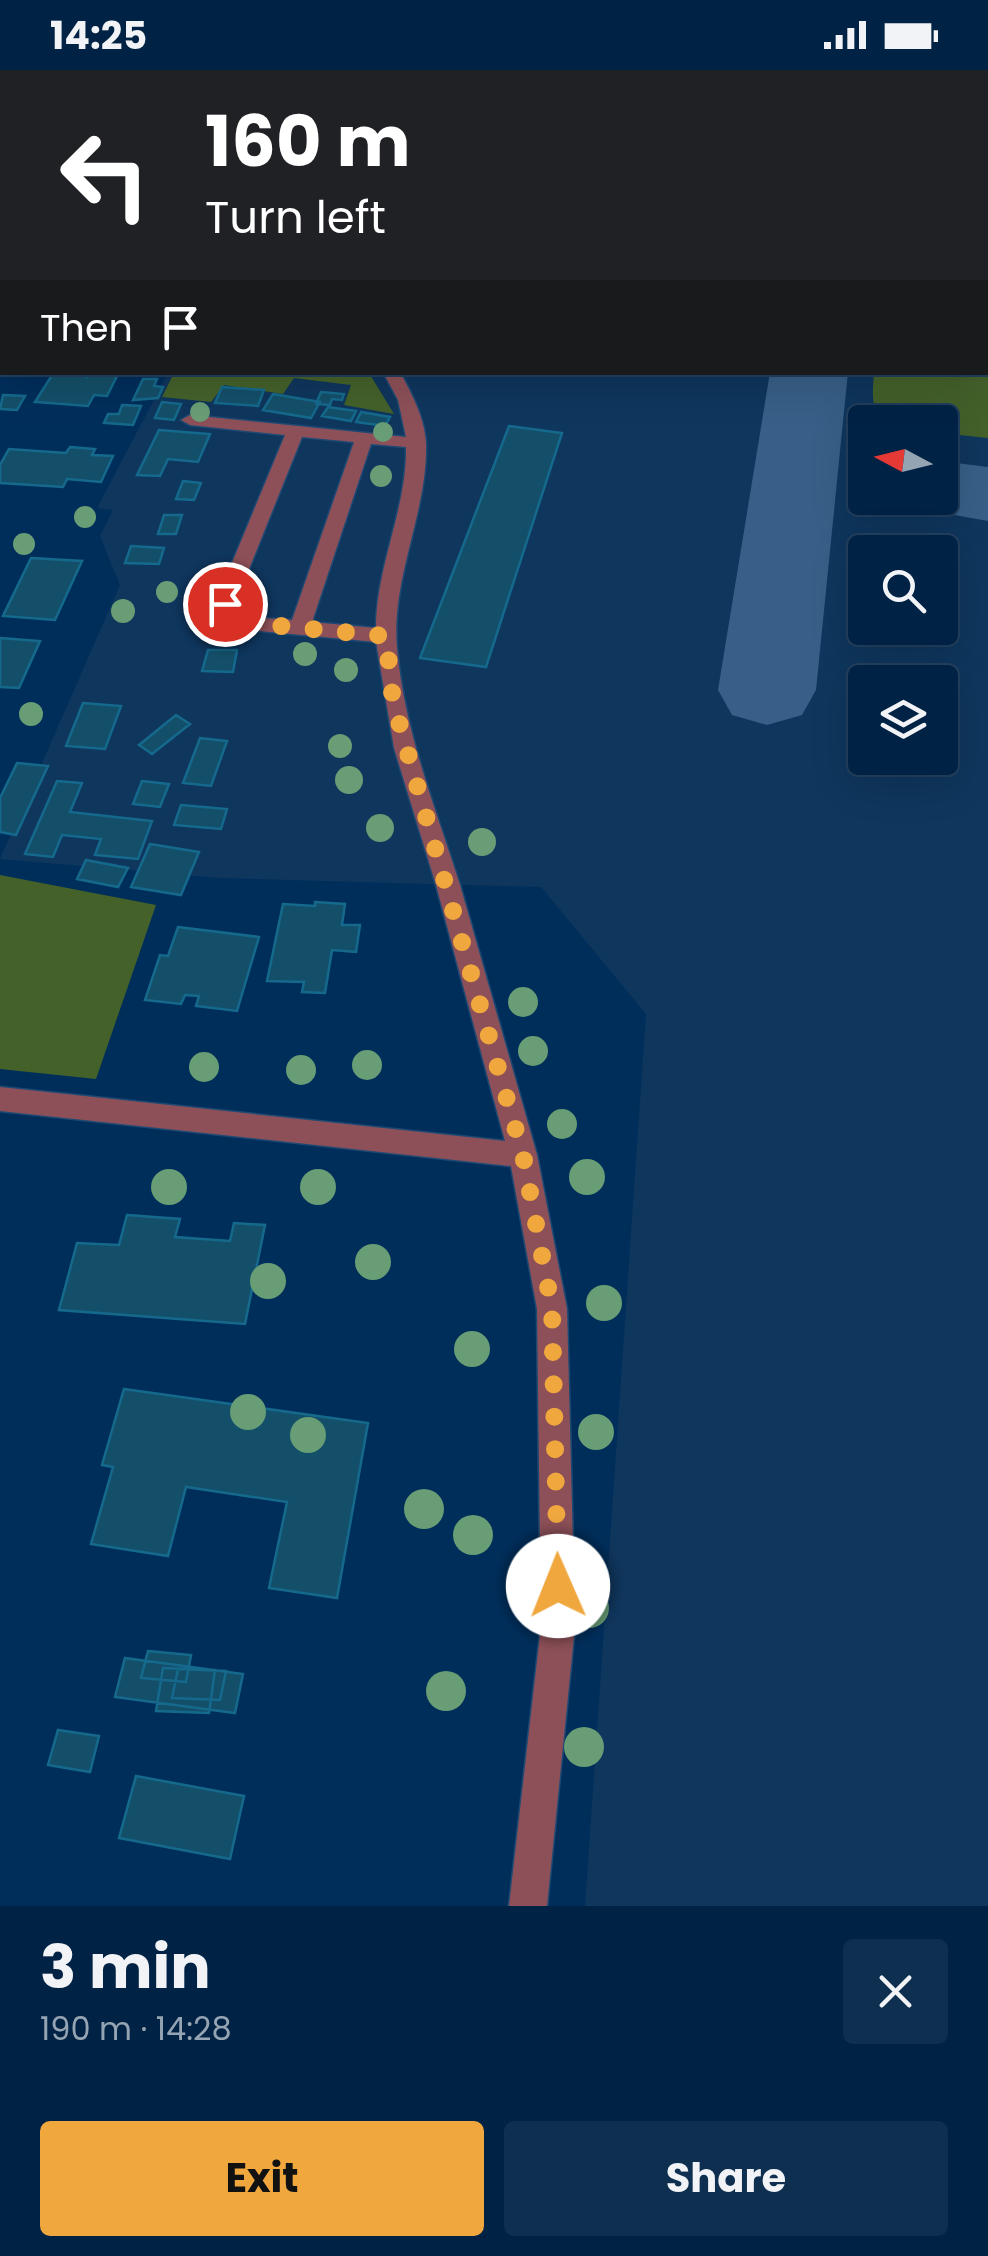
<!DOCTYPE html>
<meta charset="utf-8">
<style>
:root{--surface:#024;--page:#0e2f4f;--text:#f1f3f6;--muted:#95a4b2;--line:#223f5d;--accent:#efa73e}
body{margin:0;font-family:Poppins,sans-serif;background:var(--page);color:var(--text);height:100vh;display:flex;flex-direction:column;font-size:38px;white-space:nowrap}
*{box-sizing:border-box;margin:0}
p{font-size:32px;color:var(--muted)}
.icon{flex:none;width:55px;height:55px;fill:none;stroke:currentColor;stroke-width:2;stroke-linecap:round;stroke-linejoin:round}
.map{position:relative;height:1836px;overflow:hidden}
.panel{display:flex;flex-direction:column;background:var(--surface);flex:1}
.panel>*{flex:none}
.top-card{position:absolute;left:0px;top:0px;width:990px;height:305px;box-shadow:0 10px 40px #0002,0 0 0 2px var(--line);background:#202124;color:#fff;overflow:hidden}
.needle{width:65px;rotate:277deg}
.fabs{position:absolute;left:848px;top:335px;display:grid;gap:20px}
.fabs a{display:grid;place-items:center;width:110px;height:110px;border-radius:10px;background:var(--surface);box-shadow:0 10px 40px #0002,0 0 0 2px var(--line);font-size:50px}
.pin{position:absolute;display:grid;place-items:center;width:85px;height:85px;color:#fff;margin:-42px;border:5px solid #fff;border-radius:50%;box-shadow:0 2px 10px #0007}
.me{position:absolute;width:110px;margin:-55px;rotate:359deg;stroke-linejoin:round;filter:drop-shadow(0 0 8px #0008)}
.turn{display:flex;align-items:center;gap:35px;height:210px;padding:0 40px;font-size:45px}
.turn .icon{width:130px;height:130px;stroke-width:2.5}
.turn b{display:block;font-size:70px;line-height:85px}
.then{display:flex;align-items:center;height:95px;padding:0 40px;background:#0003;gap:20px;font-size:38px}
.round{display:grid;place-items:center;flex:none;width:105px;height:105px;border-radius:10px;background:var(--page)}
.summary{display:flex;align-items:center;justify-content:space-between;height:170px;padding:0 40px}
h1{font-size:60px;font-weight:700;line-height:75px}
.action{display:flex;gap:20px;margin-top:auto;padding:20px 40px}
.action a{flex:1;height:115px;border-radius:10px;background:var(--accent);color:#111;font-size:40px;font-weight:700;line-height:115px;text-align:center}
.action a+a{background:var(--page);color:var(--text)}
.status{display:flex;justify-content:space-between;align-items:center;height:70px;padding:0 50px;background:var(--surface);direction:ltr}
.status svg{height:28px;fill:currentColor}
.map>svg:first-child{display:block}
.built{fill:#0f365d;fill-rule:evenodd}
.green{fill:#44612a}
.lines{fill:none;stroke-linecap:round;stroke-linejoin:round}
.taxiway{fill:#385f87;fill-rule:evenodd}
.building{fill:#144f69;stroke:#15698c;stroke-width:2.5}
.lane-casing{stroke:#1e4973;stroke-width:3}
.street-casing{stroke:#1e4973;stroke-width:3}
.lane{fill:#8d5058;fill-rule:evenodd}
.street{fill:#8d5058;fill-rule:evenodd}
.tree{fill:#689d75}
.route{stroke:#efa73e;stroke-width:18;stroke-dasharray:0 32.4}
</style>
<div class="status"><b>14:25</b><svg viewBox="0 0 49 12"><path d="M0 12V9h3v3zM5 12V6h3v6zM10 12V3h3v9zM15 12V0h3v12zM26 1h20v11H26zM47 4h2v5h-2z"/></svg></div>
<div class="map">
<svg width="988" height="1836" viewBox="0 0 988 1836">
<rect width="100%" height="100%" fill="#002e5b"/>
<path class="built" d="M 560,0 L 988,0 L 988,1836 L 585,1836 L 646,944 L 541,817 L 220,808 L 0,789 L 120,515 L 100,466 L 113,440 L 97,438 L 168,303 L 988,302 L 988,2 ZM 865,352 L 940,352 L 940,428 L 865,428 ZM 865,482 L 940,482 L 940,558 L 865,558 ZM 865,612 L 940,612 L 940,688 L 865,688 Z"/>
<path class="green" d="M 988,113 L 988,368 L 940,363 L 940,352 L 886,352 C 869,342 873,320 874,303 L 988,302 Z
M 174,303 L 369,303 L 394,344 L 344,335 L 351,315 L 294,308 L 283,324 L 224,315 L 211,332 L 162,327 Z
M 0,805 L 156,835 L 96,1009 L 0,999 Z"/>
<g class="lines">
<path class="taxiway" d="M 796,0 L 856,0 L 856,2 L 796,2 Z
M 770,302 L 848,302 L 816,620 L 802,645 L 767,655 L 732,645 L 718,620 Z
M 940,391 L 988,397 L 988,451 L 910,437 L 903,428 L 940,428 Z"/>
</g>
<path class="building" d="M 54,302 L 88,302 L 86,308 L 89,302 L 118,304 L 107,326 L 94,325 L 88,336 L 35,332 Z
M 143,309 L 157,309 L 154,316 L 163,317 L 158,328 L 133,330 Z
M 222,317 L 264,320 L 258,336 L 215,333 Z
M 321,322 L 344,324 L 342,330 L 332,329 L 330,335 L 316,334 Z
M 273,324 L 320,332 L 311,348 L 263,340 Z
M 3,325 L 25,326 L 17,340 L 0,339 Z
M 162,332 L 181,334 L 174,350 L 155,348 Z
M 122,335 L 141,336 L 133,355 L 104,353 L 108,344 L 119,344 Z
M 328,337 L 356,341 L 351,351 L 322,346 Z
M 361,342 L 390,347 L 385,356 L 356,352 Z
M 509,356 L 562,363 L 486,597 L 420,588 Z
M 159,360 L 210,364 L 198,392 L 168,389 L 160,406 L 137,405 Z
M 70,377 L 95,379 L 92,385 L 113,386 L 101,412 L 67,409 L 63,417 L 0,413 L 0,395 L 9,379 L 66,383 Z
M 183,411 L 201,413 L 194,430 L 176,429 Z
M 164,445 L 182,445 L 176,464 L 158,464 Z
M 131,476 L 164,478 L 159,494 L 125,493 Z
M 31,488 L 82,491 L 55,550 L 3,546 Z
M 0,568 L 40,571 L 19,618 L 0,617 Z
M 208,580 L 237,580 L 233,602 L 202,601 Z
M 83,633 L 121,636 L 105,679 L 66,676 Z
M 176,645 L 190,654 L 152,684 L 139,675 Z
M 200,668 L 227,671 L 211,716 L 183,713 Z
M 17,693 L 48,696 L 16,765 L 0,762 L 0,728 Z
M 57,711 L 82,713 L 70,742 L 152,751 L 138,789 L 95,785 L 101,769 L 62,765 L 53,787 L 25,784 Z
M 142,711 L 169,714 L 160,737 L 133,734 Z
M 181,735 L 227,739 L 221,759 L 174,755 Z
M 150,774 L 199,782 L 181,825 L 131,817 Z
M 86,790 L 128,798 L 118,817 L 77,809 Z
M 315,832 L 345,834 L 342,855 L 360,855 L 356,882 L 332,880 L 325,923 L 302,922 L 304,912 L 267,911 L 283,834 L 315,836 Z
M 178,857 L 259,867 L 237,941 L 196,936 L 199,926 L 185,925 L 181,934 L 145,930 L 160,885 L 168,886 Z
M 127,1145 L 180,1149 L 175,1167 L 230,1171 L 234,1153 L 265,1155 L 245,1254 L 59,1240 L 77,1173 L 119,1175 Z
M 124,1319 L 368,1353 L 337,1528 L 269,1518 L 287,1432 L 186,1417 L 168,1486 L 91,1474 L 113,1397 L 102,1395 Z
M 148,1581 L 191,1585 L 186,1612 L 141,1608 Z
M 125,1588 L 243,1604 L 235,1643 L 115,1627 Z
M 163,1598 L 215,1600 L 209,1643 L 156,1641 Z
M 178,1599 L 226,1601 L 220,1630 L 172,1628 Z
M 58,1660 L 99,1666 L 90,1702 L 48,1695 Z
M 136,1706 L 244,1726 L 230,1789 L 119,1768 Z"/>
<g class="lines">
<defs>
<path id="lane" d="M 383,302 L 400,302 C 412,324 425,349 426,373 C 428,442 391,507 397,578 C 404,660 435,737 460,815 L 456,822 L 440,822 L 436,815 L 394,678 L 376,572 L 249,560 L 225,551 L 215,534 L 285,365 L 190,355 L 181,350 L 190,345 L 406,367 L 398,330 ZM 302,367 L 354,372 L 292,550 C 273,548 246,551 235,534 ZM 371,374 L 406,377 C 407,439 376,496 376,558 L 312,552 Z"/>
<path id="street" d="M 3,0 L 26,0 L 2,3 Z
M 186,0 L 198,0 L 199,2 L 187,2 Z
M 453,0 L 465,0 L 465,2 L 453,2 Z
M 0,101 L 2,101 L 2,110 L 0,110 Z
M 448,806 L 456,808 L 460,815 L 537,1085 L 567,1239 L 575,1556 L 547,1836 L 509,1836 L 541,1556 L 537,1239 L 511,1096 L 0,1041 L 0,1017 L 505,1071 L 436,815 L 440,808 Z"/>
</defs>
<use href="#lane" class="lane-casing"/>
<use href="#street" class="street-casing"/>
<use href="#lane" class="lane"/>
<use href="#street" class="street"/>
</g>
<g class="tree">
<circle cx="200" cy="342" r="10"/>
<circle cx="383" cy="362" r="10"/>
<circle cx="381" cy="406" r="11"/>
<circle cx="85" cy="447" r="11"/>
<circle cx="24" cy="474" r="11"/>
<circle cx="167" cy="522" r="11"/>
<circle cx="123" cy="541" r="12"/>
<circle cx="305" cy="584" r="12"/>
<circle cx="346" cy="600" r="12"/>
<circle cx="31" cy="644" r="12"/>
<circle cx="340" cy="676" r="12"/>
<circle cx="349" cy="710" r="14"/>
<circle cx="380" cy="758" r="14"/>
<circle cx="482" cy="772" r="14"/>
<circle cx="523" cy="932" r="15"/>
<circle cx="533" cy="981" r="15"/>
<circle cx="367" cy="995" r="15"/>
<circle cx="204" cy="997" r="15"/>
<circle cx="301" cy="1000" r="15"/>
<circle cx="562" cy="1054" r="15"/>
<circle cx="587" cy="1107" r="18"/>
<circle cx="169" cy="1117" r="18"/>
<circle cx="318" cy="1117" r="18"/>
<circle cx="373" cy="1192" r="18"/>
<circle cx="268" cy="1211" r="18"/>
<circle cx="604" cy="1233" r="18"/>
<circle cx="472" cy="1279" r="18"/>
<circle cx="248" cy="1342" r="18"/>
<circle cx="596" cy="1362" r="18"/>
<circle cx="308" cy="1365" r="18"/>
<circle cx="424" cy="1439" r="20"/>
<circle cx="473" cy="1465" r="20"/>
<circle cx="589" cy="1538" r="20"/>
<circle cx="446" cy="1621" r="20"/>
<circle cx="584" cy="1677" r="20"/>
</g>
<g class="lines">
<path class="route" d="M 225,534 L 232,546 L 249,553 L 386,566 L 393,631 L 523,1085 L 552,1238 L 558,1516"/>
</g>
</svg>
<div class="fabs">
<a><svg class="needle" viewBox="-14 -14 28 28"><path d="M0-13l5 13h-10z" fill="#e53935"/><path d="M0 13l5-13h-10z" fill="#95a4b2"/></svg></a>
<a><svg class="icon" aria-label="search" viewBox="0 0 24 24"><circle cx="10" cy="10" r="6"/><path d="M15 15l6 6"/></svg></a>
<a><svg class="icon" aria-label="layers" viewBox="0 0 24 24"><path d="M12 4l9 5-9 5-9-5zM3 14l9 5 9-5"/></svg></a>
</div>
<div class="pin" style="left:225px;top:534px;background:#d93025"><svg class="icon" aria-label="arrive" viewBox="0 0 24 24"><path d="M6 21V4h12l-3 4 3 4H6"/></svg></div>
<svg class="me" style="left:558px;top:1516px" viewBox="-20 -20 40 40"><circle r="19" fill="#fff"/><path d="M0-13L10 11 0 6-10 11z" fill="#efa73e"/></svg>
<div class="top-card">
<div class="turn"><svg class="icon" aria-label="left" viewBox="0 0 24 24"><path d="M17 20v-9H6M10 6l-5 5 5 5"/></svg><div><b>160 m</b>Turn left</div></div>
<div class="then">Then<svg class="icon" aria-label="arrive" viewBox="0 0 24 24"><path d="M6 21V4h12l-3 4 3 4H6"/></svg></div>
</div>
</div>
<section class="panel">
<div class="summary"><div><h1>3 min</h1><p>190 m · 14:28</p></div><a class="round"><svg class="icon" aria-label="close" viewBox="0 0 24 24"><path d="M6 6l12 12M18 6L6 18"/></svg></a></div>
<div class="action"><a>Exit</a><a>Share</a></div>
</section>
